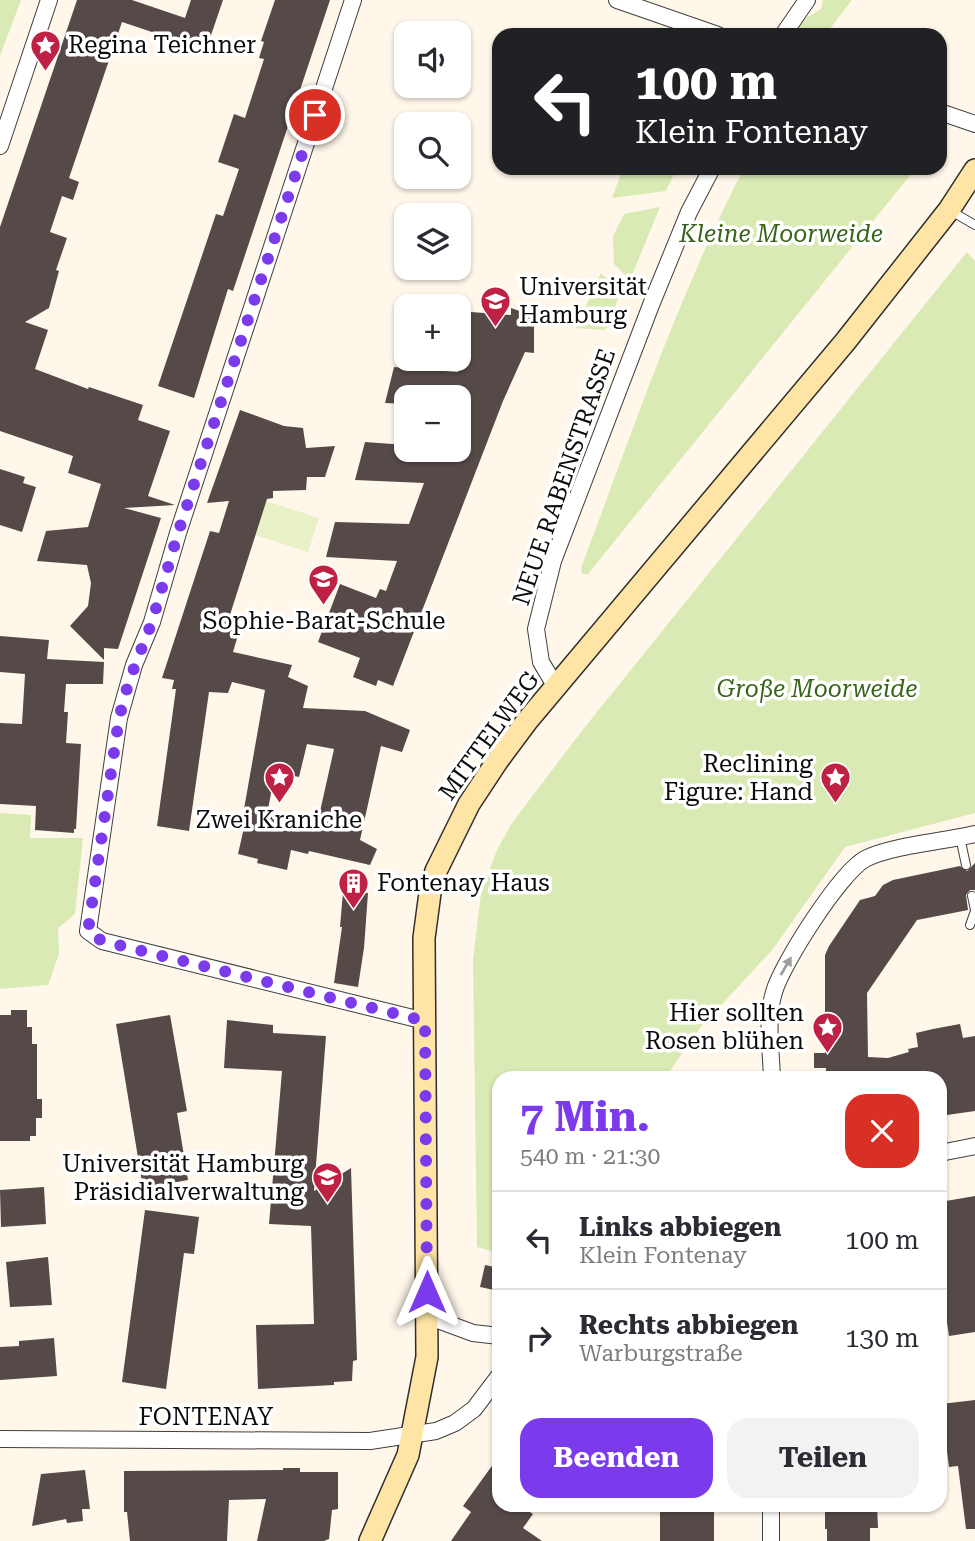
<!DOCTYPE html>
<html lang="de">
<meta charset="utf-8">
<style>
:root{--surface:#fff;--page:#f2f2f3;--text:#2b2b33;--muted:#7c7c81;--line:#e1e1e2;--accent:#7c3aed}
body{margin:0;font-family:"Roboto Serif",serif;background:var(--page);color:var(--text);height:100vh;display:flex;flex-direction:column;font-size:26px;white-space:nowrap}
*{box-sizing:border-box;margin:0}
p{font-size:23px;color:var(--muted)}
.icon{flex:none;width:38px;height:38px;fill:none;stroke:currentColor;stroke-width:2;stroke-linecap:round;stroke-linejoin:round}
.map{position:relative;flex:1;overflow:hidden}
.drawer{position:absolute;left:492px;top:1071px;width:455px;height:441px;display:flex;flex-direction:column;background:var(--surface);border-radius:21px;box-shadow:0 2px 5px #0004}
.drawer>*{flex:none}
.hud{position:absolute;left:492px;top:28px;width:455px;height:147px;border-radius:21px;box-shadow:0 2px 5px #0004;background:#202124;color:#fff;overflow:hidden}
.buttons{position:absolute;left:394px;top:21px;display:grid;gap:14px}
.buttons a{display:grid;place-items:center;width:77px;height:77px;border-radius:14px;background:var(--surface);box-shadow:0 2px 5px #0004;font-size:35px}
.pin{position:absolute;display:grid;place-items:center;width:60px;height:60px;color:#fff;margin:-30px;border:4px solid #fff;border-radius:50%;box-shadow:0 2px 7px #0007}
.me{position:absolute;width:77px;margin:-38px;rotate:0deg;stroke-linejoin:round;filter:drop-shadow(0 0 5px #0008)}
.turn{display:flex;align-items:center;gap:24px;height:147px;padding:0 28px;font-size:32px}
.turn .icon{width:91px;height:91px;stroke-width:2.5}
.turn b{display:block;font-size:49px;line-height:60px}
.round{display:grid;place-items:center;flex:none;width:74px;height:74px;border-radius:21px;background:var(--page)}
.head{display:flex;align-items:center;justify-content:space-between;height:119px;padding:0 28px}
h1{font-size:42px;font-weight:700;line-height:52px;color:var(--accent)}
.action{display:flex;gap:14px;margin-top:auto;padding:14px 28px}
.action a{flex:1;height:80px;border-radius:21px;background:var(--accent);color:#fff;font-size:28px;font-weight:700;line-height:80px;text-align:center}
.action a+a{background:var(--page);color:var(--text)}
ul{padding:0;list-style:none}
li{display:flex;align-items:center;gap:21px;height:98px;padding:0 28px;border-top:2px solid var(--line)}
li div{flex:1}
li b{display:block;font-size:26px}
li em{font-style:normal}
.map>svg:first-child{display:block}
.green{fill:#d9eab4}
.pitch{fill:#e9f1c6}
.building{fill:#554a48;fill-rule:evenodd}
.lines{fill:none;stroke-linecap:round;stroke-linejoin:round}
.lane-casing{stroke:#3f3f3f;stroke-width:10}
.street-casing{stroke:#3f3f3f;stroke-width:18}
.secondary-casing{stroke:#2e2e2e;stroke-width:24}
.lane{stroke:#fff;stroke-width:8}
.street{stroke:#fff;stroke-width:16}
.secondary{stroke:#ffe5a5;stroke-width:21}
.oneway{fill:#9e9e9e}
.route{stroke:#7c3aed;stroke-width:12;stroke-dasharray:0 21.6}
.labels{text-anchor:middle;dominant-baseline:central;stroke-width:7;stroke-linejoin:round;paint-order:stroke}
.poi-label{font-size:24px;fill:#0c0c0c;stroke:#fff;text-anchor:start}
.park-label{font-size:24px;font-style:italic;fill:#37641b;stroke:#fff}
.street-label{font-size:24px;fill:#0c0c0c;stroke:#fff}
</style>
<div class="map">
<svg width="975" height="1541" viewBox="0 0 975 1541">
<rect width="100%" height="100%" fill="#fff7ea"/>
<path class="green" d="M 0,0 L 21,0 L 0,56 Z
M 823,0 L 852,0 L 825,35 L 795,35 C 795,22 811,16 821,9 Z
M 623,168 L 677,168 L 666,191 L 612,198 Z
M 744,168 L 916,168 L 588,574 L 582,574 L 581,568 C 632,433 678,296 744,168 Z
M 660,207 L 630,280 L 614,264 L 613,236 L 624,214 Z
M 967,252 L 975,261 L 975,813 L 845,847 L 773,949 L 700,1028 L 665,1078 L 499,1078 L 499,1253 L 477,1247 L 473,960 L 481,893 L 497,850 L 512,823 L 581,732 Z
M 601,273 L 621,291 L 607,328 L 603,330 L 576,328 Z
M 0,813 L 31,815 L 30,838 L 83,838 L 75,914 L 58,928 L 59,954 L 48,985 L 0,989 Z"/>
<path class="pitch" d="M 266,501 L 319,518 L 308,552 L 255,535 Z"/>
<path class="building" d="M 77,0 L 132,0 L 185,18 L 191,0 L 223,0 L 206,50 L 122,22 L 69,178 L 79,182 L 73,200 L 62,196 L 50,232 L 67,238 L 56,270 L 59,271 L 49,308 L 25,322 L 48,330 L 35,369 L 88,389 L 89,387 L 143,405 L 138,420 L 170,431 L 148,496 L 175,505 L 124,508 L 161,518 L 118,649 L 104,648 L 104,660 L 70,626 L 88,606 L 91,583 L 87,565 L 37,561 L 46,531 L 88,527 L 101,484 L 68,473 L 73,456 L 0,431 L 0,227 Z
M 275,0 L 330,0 L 233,291 L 228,289 L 194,398 L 158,386 L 216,214 L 223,216 L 239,169 L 218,162 L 234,114 L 245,118 L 264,59 L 259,58 L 264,42 L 261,41 Z
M 511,308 L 534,316 L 534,353 L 525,352 L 503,401 L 393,686 L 378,680 L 376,686 L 353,677 L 360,658 L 318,642 L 340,584 L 376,598 L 380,589 L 386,591 L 397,561 L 326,557 L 335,522 L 409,524 L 424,483 L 355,480 L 365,442 L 406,445 L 406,450 L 458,450 L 458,397 L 406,397 L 406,404 L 385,403 L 394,367 L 458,372 L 458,311 L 511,315 Z
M 240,410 L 284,426 L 303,428 L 306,448 L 335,446 L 325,477 L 307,477 L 306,490 L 273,491 L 273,498 L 267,499 L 228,621 L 241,625 L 233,652 L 292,665 L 288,677 L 308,686 L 303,708 L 365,711 L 410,730 L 402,752 L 381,746 L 360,840 L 377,849 L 370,865 L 309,851 L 308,854 L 291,850 L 287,870 L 257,863 L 258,859 L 238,854 L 248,810 L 244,809 L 265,690 L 232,682 L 228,693 L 209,692 L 189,831 L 157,826 L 176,689 L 172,689 L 174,680 L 162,678 L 210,531 L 219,533 L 229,501 L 207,503 ZM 307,744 L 334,749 L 317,825 L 267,815 L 275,772 L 299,777 Z
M 0,469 L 25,477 L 23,483 L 36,487 L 22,532 L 0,525 Z
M 0,636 L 49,640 L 47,659 L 104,662 L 103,684 L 66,684 L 64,712 L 68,712 L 66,743 L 81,744 L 76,829 L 74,829 L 74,833 L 35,830 L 36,806 L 0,804 L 0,723 L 22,724 L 25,674 L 0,672 Z
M 975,863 L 975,890 L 970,890 L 966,895 L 968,910 L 917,920 L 867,993 L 868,1057 L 888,1058 L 909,1052 L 908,1049 L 918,1047 L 916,1033 L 933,1029 L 960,1024 L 963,1038 L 975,1036 L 975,1111 L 940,1116 L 940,1078 L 826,1078 L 826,1068 L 814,1068 L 814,1053 L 825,1053 L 825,955 L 829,946 L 860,900 L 875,896 L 883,885 L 893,880 L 960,866 L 967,871 Z
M 343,892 L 368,893 L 364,948 L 358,987 L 334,983 L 342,927 L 340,927 Z
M 11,1010 L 27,1010 L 27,1027 L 32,1027 L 32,1044 L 37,1044 L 37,1099 L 42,1099 L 42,1118 L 36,1118 L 36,1136 L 30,1136 L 30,1141 L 0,1141 L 0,1015 L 11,1015 Z
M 170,1015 L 187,1111 L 177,1113 L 188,1180 L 143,1188 L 116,1024 Z
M 227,1020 L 273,1025 L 273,1033 L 326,1036 L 314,1191 L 351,1168 L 357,1360 L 353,1361 L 352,1381 L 334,1382 L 334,1385 L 258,1389 L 256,1325 L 314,1324 L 311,1226 L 269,1224 L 282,1071 L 224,1068 Z
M 44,1187 L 46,1224 L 1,1227 L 0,1190 Z
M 975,1196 L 975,1332 L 949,1336 L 940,1274 L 940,1202 Z
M 145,1210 L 199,1217 L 194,1254 L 184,1253 L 166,1389 L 122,1382 Z
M 48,1257 L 52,1305 L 10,1307 L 6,1262 Z
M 485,1265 L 499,1268 L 499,1291 L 480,1287 Z
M 54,1338 L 57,1376 L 0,1380 L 0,1347 L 19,1346 L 19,1341 Z
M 975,1400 L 975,1529 L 966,1529 L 958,1466 L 949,1467 L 941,1404 Z
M 499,1456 L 499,1505 L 519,1505 L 533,1514 L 523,1528 L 542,1541 L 451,1541 L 471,1512 L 463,1506 Z
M 283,1468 L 300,1468 L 300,1472 L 338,1472 L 338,1509 L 332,1510 L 329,1539 L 324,1541 L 257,1541 L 266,1499 L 229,1500 L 227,1541 L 130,1541 L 127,1512 L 124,1512 L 124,1471 L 283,1470 Z
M 85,1470 L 90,1509 L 82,1509 L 83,1521 L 67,1523 L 66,1519 L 32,1526 L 41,1474 Z
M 660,1505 L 714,1505 L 714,1541 L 660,1541 Z
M 825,1505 L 877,1505 L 878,1528 L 870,1528 L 870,1541 L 827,1541 L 827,1529 L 825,1529 Z"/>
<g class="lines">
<defs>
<path id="lane" d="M 951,211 L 975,225
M 960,837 L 966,865
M 972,896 L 975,910
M 970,925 L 975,911"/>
<path id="street" d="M 353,0 L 178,533 L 152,622 L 134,665 L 119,718 L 88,931 L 102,941 L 425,1021
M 617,0 L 718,35
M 783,35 L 807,0
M 940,112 L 975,124
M 0,146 L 49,0
M 556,687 L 541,662 L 536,629 L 553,561 L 651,305 L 689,212 L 712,168
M 772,1078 C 771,1050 766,1019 774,992 C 782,964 840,873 865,859 C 889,846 946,841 975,834
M 940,1153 L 975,1146
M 427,1316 L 473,1333 L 499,1336
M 0,1439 L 370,1441 L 436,1431 L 455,1423 L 474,1409 L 499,1376
M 771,1541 L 771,1505"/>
<path id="secondary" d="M 370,1541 L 408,1455 L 427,1357 L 424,938 L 430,893 L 436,871 L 469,804 L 498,760 L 527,721 L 845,342 L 949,210 L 975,170"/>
</defs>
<use href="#lane" class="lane-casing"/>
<use href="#street" class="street-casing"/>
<use href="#secondary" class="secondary-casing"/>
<use href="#lane" class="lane"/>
<use href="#street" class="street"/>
<use href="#secondary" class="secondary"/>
</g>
<defs><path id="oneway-solid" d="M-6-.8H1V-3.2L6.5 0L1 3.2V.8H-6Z" transform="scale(1.75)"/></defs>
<use class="oneway" href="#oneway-solid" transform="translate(786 966) rotate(-60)"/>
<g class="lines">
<path class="route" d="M 315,115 L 178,533 L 152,622 L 129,681 L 119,718 L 88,931 L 102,941 L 425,1021 L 427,1292"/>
</g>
<defs>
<symbol id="sight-pin" viewBox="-11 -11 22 30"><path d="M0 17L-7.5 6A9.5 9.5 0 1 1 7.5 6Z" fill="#bf2144" stroke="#fff"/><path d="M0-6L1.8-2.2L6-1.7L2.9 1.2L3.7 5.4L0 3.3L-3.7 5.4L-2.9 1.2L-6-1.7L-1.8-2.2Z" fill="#fff"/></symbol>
<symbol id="university-pin" viewBox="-11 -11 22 30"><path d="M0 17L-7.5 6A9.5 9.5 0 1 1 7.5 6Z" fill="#bf2144" stroke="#fff"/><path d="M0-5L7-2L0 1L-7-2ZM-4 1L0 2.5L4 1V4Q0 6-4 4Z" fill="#fff"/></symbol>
<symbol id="school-pin" viewBox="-11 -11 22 30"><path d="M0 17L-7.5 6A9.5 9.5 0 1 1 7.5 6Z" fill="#bf2144" stroke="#fff"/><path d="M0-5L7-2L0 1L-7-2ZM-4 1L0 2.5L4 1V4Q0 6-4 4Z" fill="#fff"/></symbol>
<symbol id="building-pin" viewBox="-11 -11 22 30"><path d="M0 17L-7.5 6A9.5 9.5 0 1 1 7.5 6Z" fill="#bf2144" stroke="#fff"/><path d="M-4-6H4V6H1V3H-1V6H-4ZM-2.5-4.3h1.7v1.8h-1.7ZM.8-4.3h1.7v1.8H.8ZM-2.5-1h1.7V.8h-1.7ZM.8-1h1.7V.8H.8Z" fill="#fff"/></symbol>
</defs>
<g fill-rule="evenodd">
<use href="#sight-pin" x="28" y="28" width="35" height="47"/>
<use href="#university-pin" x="478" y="284" width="35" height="47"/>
<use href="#school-pin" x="306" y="562" width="35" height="47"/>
<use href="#sight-pin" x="262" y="760" width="35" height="47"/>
<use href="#sight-pin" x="818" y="760" width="35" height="47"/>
<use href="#building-pin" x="336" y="866" width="35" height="47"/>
<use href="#sight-pin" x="810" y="1010" width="35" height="47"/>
<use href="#university-pin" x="310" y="1160" width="35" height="47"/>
</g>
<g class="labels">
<g class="poi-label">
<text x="68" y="45">Regina Teichner</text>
<text x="519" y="287">Universität<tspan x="519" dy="28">Hamburg</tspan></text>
<text x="324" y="621" text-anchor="middle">Sophie-Barat-Schule</text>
<text x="813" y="764" text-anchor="end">Reclining<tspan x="813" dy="28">Figure: Hand</tspan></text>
<text x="279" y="820" text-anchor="middle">Zwei Kraniche</text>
<text x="377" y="883">Fontenay Haus</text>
<text x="804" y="1013" text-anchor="end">Hier sollten<tspan x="804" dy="28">Rosen blühen</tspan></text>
<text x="304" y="1164" text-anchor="end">Universität Hamburg<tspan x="304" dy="28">Präsidialverwaltung</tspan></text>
</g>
<g class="park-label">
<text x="781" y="234">Kleine Moorweide</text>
<text x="817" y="689">Große Moorweide</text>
</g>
<g class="street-label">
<text transform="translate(564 477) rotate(-71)">NEUE RABENSTRASSE</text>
<text transform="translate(489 736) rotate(-54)">MITTELWEG</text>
<text x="206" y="1417">FONTENAY</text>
</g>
</g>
</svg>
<div class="buttons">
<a><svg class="icon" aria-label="sound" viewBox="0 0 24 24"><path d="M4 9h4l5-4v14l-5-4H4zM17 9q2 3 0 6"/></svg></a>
<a><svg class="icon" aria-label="search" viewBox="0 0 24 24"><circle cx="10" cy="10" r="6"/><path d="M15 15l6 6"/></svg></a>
<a><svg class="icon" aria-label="layers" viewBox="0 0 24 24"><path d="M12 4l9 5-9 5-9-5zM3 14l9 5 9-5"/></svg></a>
<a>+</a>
<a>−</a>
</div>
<div class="pin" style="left:315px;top:115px;background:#d93025"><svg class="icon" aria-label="arrive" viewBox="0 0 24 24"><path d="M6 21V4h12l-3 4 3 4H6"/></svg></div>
<svg class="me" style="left:427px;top:1292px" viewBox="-20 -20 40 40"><path d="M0-17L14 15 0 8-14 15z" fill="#7c3aed" stroke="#fff" stroke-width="4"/></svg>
<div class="hud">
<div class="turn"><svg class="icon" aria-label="left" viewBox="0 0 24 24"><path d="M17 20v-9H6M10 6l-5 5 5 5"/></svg><div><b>100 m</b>Klein Fontenay</div></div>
</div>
<section class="drawer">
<div class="head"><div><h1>7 Min.</h1><p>540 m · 21:30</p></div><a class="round" style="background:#d93025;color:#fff"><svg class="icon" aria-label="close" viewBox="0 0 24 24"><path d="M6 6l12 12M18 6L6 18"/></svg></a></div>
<ul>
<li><svg class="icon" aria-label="left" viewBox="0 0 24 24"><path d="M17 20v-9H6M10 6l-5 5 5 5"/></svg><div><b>Links abbiegen</b><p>Klein Fontenay</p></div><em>100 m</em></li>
<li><svg class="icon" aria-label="right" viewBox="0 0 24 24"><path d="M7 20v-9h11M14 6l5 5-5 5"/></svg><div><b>Rechts abbiegen</b><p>Warburgstraße</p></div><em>130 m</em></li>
</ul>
<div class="action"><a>Beenden</a><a>Teilen</a></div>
</section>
</div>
